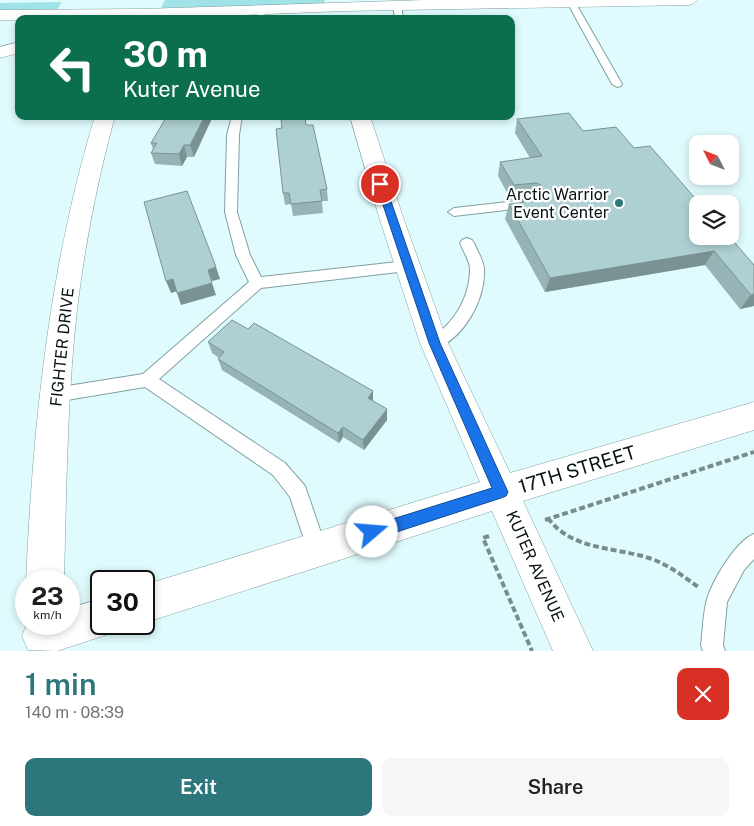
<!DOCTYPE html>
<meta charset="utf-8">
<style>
:root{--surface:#fff;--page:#f6f6f6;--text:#202124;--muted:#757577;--accent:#2d777c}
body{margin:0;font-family:"Public Sans",sans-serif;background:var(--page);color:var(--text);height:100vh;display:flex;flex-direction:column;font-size:19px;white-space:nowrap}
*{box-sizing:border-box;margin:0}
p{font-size:16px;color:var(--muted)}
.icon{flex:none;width:28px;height:28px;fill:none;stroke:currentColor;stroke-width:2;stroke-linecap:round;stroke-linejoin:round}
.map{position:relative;height:651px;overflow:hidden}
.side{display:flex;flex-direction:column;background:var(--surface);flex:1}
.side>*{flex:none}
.guide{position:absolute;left:15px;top:15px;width:500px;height:105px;border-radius:10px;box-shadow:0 2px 8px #0003;background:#0b6e4f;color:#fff;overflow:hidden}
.needle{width:32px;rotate:312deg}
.tools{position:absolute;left:689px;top:135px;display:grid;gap:10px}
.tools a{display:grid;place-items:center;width:50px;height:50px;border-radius:10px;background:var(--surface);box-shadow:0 2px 8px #0003;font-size:25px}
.speed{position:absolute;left:15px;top:570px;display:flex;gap:10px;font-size:25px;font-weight:700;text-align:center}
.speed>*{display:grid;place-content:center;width:65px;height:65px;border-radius:50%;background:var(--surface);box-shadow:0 2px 8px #0003;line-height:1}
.speed small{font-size:12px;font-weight:400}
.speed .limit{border:2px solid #111;border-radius:8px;background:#fff;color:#111}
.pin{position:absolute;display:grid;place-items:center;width:42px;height:42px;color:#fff;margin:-21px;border:2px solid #fff;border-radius:50%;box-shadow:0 1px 5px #0007}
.me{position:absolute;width:55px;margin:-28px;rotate:72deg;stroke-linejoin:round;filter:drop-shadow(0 0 4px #0008)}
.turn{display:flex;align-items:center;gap:18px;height:105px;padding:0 25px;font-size:22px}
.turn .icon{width:65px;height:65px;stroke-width:2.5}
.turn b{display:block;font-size:35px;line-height:42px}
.round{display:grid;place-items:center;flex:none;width:52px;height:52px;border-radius:10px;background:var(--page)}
.summary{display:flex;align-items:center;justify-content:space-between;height:85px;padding:0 25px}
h1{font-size:30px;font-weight:600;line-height:38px;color:var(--accent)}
.cta{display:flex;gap:10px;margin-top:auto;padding:10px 25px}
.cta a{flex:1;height:58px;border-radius:10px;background:var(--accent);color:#fff;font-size:20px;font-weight:600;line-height:58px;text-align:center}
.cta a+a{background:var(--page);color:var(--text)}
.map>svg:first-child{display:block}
.green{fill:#9fe3e8}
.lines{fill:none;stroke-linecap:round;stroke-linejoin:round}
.lane-casing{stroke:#80a0a2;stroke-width:2}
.street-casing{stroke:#80a0a2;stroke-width:1}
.path{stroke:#788c8d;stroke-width:4;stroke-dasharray:6 3;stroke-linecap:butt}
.lane{fill:#fff;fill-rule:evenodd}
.street{fill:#fff;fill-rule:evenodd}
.wall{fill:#96b3b5}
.shaded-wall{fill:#7a9293}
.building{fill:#afd0d2;stroke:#7a9293}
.route{fill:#1a73e8;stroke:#114b97}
.poi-dot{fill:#2d777c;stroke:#fff;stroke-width:2}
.labels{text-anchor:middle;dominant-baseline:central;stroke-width:4.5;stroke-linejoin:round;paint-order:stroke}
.poi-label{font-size:16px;fill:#071314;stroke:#fff;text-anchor:end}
.street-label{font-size:16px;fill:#071314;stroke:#fff}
.near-street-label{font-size:19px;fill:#071314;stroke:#fff}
</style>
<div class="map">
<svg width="754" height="651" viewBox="0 0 754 651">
<rect width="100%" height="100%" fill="#e0fbfd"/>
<path class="green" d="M 165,0 L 325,0 L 324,4 L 161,8 Z
M 62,2 L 56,11 L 0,12 L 0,3 Z"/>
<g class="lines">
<defs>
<path id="lane" d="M 568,0 L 575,2 L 622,84 L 621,86 L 617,87 L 612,84 L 567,2 Z
M 397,2 L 401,5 L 403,19 L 395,19 L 393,5 Z
M 260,7 L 267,9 L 263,19 L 255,19 Z
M 232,116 L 242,116 L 239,135 L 237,212 L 250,255 L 261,277 L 407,261 L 412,263 L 414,266 L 412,269 L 407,271 L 261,288 L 159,379 L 285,463 L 305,486 L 327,550 L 324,557 L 317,560 L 310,557 L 290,497 L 273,475 L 145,387 L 55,402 L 49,400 L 47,395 L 49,390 L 55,388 L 143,374 L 249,282 L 236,255 L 225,212 L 227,135 Z
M 527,200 L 531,201 L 533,204 L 531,207 L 454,216 L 448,212 L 454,208 Z
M 467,238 L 472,240 L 474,243 C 477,250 483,260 484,268 C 486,299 464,339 434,349 L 429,347 L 426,343 C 430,336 438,334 444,328 C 460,313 470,291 470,269 C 470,261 463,251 460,243 L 462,240 Z
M 754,534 L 754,559 L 744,570 L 727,602 L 723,645 L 725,651 L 703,651 L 701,645 C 703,630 703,613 707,599 C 713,580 735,542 754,534 Z"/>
<path id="street" d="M 426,0 L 697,0 L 694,3 L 689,5 L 345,11 L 142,19 L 0,20 L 0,10 L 142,9 Z
M 19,42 L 19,53 L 0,58 L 0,47 Z
M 95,116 L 115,116 C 95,189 81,264 74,339 C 67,420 66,500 64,581 L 26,581 C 33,424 49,267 95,116 Z
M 350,116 L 370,116 L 403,217 L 448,343 L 510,473 L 754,402 L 754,430 L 523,501 L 593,651 L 553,651 L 492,511 L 144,623 L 144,585 L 480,482 L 420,343 L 379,217 Z
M 101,599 L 101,624 L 118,624 L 115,632 L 57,651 L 28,650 L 22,636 L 27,624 L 69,624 L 69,608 Z"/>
</defs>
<use href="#lane" class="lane-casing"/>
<use href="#street" class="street-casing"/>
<path class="path" d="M 548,518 C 571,550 614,547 649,558 C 667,564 682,575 698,587
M 545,520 L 754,452
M 489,536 L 483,538 L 532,651"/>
<use href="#lane" class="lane"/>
<use href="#street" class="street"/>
</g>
<path class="wall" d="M 213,116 L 194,157 L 187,157 L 182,166 L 155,164 L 151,153 L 153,149 L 151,143 Z
M 517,119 L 583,131 L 634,148 L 754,265 L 754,306 L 740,309 L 705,265 L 545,292 L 505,219 L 509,204 L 519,203 L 520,199 L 511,200 L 498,176 L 500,162 L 530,158 L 515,133 Z
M 306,125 L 327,189 L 328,201 L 322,201 L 323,213 L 293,216 L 291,204 L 285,205 L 283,193 Z
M 208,342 L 387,420 L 364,450 L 343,437 L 339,443 L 222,370 L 218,359 L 219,358 L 212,353 Z"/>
<path class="shaded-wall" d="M 205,116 L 213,116 L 194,157 L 190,145 Z
M 184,145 L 187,157 L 182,166 L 179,154 Z
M 714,251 L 705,265 L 545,292 L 550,278 Z
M 216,267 L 220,279 L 212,281 L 208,270 Z
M 173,279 L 178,291 L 171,293 L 166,281 Z
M 212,283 L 216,295 L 181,305 L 177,293 Z
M 754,294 L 754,306 L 740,309 L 751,295 Z
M 373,391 L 373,401 L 368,398 Z
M 387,409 L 387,420 L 364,450 L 363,440 Z
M 343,427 L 343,437 L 339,443 L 338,433 Z"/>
<path class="building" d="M 569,113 L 583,131 L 616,127 L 634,148 L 650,146 L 700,204 L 698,204 L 698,236 L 729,236 L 754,265 L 754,294 L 751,295 L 714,251 L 550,278 L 509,204 L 524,202 L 521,196 L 540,194 L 543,190 L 541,185 L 536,183 L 514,185 L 500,162 L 542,156 L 517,119 Z
M 167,116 L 205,116 L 190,145 L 184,145 L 179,154 L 151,153 L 157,143 L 151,143 Z
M 305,117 L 306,125 L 313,125 L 327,189 L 320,190 L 322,201 L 291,204 L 289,193 L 283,193 L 276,129 L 282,128 L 281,119 Z
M 187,191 L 216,267 L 208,270 L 212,283 L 177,293 L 173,279 L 166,281 L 144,202 Z
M 232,320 L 248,329 L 254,323 L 373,391 L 368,398 L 387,409 L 363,440 L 343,427 L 338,433 L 218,359 L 224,352 L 208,342 Z"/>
<path class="route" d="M 380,181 L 385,184 L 440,343 L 508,492 L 506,496 L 501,498 L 372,540 L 367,538 L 365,532 L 367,527 L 492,488 L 429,343 L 376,184 Z"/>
<circle class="poi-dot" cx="619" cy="203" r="5"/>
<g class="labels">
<g class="poi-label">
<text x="609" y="194">Arctic Warrior<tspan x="609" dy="18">Event Center</tspan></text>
</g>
<g class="street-label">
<text transform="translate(62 347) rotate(-84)">FIGHTER DRIVE</text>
<text transform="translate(535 566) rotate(66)">KUTER AVENUE</text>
</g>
<g class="near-street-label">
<text transform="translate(577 469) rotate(-17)">17TH STREET</text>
</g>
</g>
</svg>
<div class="tools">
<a><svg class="needle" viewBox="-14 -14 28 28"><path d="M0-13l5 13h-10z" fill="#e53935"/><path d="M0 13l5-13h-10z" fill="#757577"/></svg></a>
<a><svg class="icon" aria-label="layers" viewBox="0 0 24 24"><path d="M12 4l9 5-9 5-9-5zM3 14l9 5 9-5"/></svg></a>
</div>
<div class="speed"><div>23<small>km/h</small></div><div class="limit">30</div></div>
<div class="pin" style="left:380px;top:184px;background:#d93025"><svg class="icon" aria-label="arrive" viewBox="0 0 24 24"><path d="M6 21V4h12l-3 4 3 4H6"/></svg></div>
<svg class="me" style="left:372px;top:532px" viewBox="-20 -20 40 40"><circle r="19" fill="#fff"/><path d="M0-13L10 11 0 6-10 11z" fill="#1a73e8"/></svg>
<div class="guide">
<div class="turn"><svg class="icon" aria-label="left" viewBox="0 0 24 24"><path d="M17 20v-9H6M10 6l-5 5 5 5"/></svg><div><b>30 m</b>Kuter Avenue</div></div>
</div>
</div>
<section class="side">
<div class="summary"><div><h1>1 min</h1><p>140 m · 08:39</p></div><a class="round" style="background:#d93025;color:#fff"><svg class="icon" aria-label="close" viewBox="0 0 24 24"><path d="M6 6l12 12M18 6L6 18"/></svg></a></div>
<div class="cta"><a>Exit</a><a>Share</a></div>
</section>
